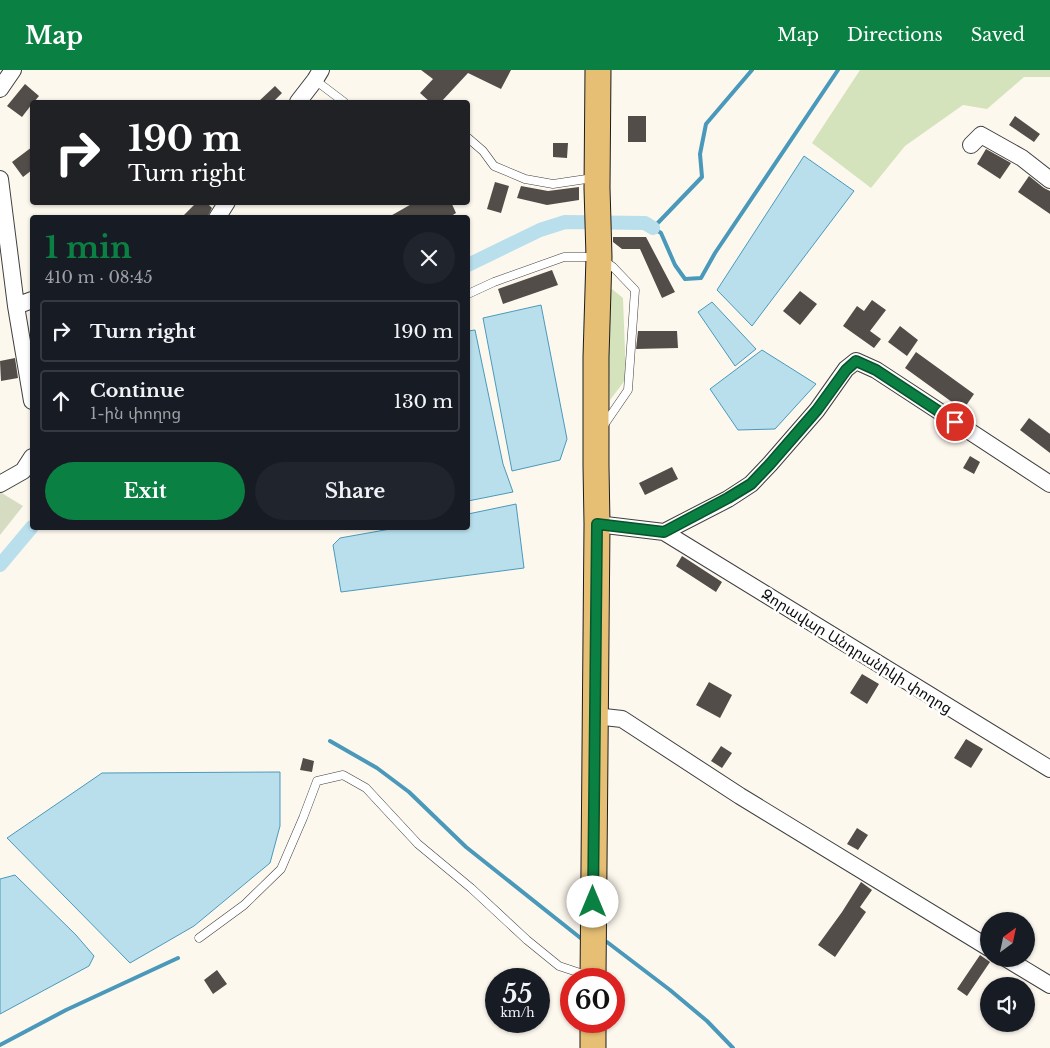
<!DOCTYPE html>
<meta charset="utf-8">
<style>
:root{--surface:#171b24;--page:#20242c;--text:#f1f3f6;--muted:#9ea1a6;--line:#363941;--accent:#0b8043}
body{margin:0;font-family:"Libre Baskerville","Noto Sans Armenian",serif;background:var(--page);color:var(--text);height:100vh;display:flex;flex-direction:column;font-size:19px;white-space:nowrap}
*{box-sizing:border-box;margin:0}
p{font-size:16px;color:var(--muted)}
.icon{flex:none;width:28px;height:28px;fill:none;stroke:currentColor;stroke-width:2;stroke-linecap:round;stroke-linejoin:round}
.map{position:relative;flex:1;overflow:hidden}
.panel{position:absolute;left:30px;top:145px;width:440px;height:315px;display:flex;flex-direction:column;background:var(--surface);border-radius:5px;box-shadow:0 1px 4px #0004}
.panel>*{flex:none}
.top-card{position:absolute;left:30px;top:30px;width:440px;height:105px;border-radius:5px;box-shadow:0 1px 4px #0004;background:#202124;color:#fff;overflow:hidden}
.needle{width:32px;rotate:33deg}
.buttons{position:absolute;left:980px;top:842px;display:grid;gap:10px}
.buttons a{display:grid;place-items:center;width:55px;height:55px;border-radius:50%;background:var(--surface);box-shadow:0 1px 4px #0004;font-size:25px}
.speed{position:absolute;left:485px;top:898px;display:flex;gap:10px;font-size:25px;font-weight:700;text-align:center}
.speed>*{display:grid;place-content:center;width:65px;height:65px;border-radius:50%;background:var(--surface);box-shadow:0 1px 4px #0004;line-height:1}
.speed small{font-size:12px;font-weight:400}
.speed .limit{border:8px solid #d22;background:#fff;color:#111}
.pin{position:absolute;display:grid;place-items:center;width:42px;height:42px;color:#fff;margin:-21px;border:2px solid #fff;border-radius:50%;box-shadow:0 1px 5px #0007}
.me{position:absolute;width:55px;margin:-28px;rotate:0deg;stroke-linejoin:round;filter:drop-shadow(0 0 4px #0008)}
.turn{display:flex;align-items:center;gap:18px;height:105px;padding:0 15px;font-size:22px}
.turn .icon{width:65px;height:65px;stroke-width:2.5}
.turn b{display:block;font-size:35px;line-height:42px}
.round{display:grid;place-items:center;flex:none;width:52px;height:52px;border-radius:26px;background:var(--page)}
.head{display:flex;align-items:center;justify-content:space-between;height:85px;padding:0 15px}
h1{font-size:30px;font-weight:700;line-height:38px;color:var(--accent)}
.button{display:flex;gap:10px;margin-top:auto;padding:10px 15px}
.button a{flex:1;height:58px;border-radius:30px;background:var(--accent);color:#fff;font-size:20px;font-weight:700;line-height:58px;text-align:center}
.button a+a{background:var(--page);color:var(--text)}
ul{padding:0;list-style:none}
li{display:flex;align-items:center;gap:15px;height:62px;margin:0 10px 8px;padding:0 5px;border:2px solid var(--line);border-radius:5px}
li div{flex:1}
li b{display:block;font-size:19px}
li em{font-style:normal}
header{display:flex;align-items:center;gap:30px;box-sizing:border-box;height:70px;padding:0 25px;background:var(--accent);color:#fff}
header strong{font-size:24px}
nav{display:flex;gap:28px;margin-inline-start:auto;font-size:18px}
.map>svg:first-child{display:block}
.green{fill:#d4e3bc}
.cemetery{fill:#d6dcc2}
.water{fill:#b9dfed;stroke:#4a99bb}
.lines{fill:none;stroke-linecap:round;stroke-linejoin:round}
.stream{stroke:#4a99bb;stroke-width:4}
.canal{stroke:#b9dfed;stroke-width:14}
.building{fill:#534d4a}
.service-casing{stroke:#3f3f3f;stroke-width:9}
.minor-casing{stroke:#3f3f3f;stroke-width:18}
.primary-casing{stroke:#1d1d1d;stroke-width:27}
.service{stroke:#fff;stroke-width:8}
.minor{stroke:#fff;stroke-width:16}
.primary{stroke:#e6bf75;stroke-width:25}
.route-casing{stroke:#07532c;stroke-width:12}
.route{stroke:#0b8043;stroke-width:9}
.labels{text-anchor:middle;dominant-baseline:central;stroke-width:5;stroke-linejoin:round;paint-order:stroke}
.street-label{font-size:15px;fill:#0c0c0c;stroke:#fff}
</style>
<header>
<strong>Map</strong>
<nav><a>Map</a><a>Directions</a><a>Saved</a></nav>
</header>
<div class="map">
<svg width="1050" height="978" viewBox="0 0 1050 978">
<rect width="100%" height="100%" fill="#fdf8ee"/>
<path class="green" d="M 860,0 L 1050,0 L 1050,7 L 1024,7 L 987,39 L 963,35 L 905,76 L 871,118 L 812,73 Z
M 607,215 L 623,228 L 626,309 L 610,330 Z"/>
<path class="cemetery" d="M 0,422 L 23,436 L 0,465 Z"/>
<path class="water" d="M 804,86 L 854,121 L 752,256 L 717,220 Z
M 712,232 L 756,279 L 735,296 L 698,242 Z
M 541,235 L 567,369 L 560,390 L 512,401 L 483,248 Z
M 475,260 L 503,394 L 513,422 L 468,431 L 468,261 Z
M 762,280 L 816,314 L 775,359 L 738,360 L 710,319 Z
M 516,434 L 524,498 L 341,522 L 333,475 L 340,468 L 396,458 L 468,458 L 468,444 Z
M 280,702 L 280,756 L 270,793 L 194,856 L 130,893 L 7,768 L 102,703 Z
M 15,805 L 76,865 L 94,886 L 89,896 L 0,944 L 0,809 Z"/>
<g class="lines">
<path class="stream" d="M 752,0 L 706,54 L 700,84 L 702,107 L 653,158 L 661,163 L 675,195 L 685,209 L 701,208 L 715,183 L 838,0
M 330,671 L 377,698 L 409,722 L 466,777 L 583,870
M 607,872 L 670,920 L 707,951 L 733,978
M 0,975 L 66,940 L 178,888"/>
<path class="canal" d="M 468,195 L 540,160 L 565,152 L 645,153 L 653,158
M 0,495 L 32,457"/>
</g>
<path class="building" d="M 421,0 L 511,0 L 501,19 L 468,3 L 441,32 L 430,32 L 420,23 L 433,9 Z
M 25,14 L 39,26 L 34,32 L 32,32 L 32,34 L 22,47 L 7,36 Z
M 275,16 L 282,23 L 273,32 L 258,32 Z
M 628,46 L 646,46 L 646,72 L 628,72 Z
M 1015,46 L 1040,64 L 1034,72 L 1009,55 Z
M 553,73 L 568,73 L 567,88 L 553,87 Z
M 32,77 L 32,100 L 23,107 L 12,92 Z
M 986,79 L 1011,93 L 1000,109 L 977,94 Z
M 1029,106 L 1044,118 L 1050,121 L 1050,144 L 1018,122 Z
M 495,112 L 509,116 L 501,143 L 487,139 Z
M 521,116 L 548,121 L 579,117 L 579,130 L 547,135 L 517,128 Z
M 197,132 L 206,132 L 212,138 L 207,148 L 181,148 Z
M 415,132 L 451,132 L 456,143 L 448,148 L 387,148 Z
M 613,167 L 646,167 L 675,222 L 662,228 L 640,179 L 622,179 L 613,172 Z
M 552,200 L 558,215 L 503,234 L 498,219 Z
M 800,221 L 817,234 L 800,255 L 783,241 Z
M 872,230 L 886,240 L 870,261 L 881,269 L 874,278 L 843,256 L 857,236 L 864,241 Z
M 900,256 L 918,270 L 907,286 L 888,272 Z
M 638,261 L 677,261 L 678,278 L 636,279 Z
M 916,282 L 974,324 L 963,340 L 905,298 Z
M 15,288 L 18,308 L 1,311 L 0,291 Z
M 1029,348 L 1050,364 L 1050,383 L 1020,360 Z
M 970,386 L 980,392 L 974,404 L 963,398 Z
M 672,397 L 678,409 L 645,425 L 639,413 Z
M 682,486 L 722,512 L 716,522 L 676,496 Z
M 862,604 L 879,614 L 867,634 L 850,623 Z
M 709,612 L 732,625 L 720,648 L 696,635 Z
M 966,669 L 983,679 L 971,698 L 954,688 Z
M 721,676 L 732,683 L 722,698 L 711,691 Z
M 303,688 L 314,691 L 312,702 L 300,700 Z
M 857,758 L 868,765 L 858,780 L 847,774 Z
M 861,812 L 872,820 L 860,837 L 866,842 L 835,887 L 818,875 L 842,842 Z
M 980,885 L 990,892 L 967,926 L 957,919 Z
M 217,900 L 227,914 L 213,924 L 204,910 Z"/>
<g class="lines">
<defs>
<path id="service" d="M 315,10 L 344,32
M 468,68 L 483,81 L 494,96 L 525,109 L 553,114 L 593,108
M 468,224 L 494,212 L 564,187 L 599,187 L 613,197 L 635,220 L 628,320 L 604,355
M 199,868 L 244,835 L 281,799 L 303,748 L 317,711 L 343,705 L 366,718 L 418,774 L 471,818 L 527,870 L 559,896 L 589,906"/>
<path id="minor" d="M 0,19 L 13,0
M 298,32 L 315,10 L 321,0
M 971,75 L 981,65 L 1022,88 L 1050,110
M 0,109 L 16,236 L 32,331
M 217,148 L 227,132
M 16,236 L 32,230
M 0,414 L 23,401 L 32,387
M 597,454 L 664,462 L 728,429 L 751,414 L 770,394 L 817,340 L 846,299 L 856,291 L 876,300 L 1050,414
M 664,462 L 1050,699
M 595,646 L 622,649 L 740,726 L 989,878
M 1007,889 L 1050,915"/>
<path id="primary" d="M 593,909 L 597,454 L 596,396 L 596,287 L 599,187 L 597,118 L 598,0
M 593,978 L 593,951"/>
</defs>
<use href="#service" class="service-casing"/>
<use href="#minor" class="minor-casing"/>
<use href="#primary" class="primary-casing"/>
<use href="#service" class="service"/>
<use href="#minor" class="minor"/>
<use href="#primary" class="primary"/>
</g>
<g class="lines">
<defs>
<path id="route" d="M 593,832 L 597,454 L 664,462 L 728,428 L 751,414 L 770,394 L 817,340 L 846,300 L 856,291 L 876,300 L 955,352"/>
</defs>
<use href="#route" class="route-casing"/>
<use href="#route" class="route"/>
</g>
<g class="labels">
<g class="street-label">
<text transform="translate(857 581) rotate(32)">Զորավար Անդրանիկի փողոց</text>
</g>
</g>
</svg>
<div class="buttons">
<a><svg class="needle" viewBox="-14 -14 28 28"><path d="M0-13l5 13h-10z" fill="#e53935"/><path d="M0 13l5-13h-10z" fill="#9ea1a6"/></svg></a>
<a><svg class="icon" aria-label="sound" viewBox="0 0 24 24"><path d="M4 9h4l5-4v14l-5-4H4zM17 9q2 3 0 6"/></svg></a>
</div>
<div class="speed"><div>55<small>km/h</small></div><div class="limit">60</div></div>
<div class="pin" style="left:955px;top:352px;background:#d93025"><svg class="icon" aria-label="arrive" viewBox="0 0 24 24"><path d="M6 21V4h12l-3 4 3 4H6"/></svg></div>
<svg class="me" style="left:593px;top:832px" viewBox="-20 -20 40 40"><circle r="19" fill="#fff"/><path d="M0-13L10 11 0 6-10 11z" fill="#0b8043"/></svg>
<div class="top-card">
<div class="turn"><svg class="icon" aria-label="right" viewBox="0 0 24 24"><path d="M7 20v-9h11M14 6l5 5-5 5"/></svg><div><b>190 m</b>Turn right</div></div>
</div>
<section class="panel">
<div class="head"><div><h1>1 min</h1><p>410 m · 08:45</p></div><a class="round"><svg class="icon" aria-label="close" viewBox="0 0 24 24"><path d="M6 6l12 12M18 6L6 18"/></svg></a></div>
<ul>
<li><svg class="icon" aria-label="right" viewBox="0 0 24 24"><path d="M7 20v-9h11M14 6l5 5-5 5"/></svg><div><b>Turn right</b></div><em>190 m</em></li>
<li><svg class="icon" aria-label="ahead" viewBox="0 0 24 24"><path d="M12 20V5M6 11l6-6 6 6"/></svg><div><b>Continue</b><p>1-ին փողոց</p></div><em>130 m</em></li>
</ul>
<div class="button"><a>Exit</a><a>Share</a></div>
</section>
</div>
